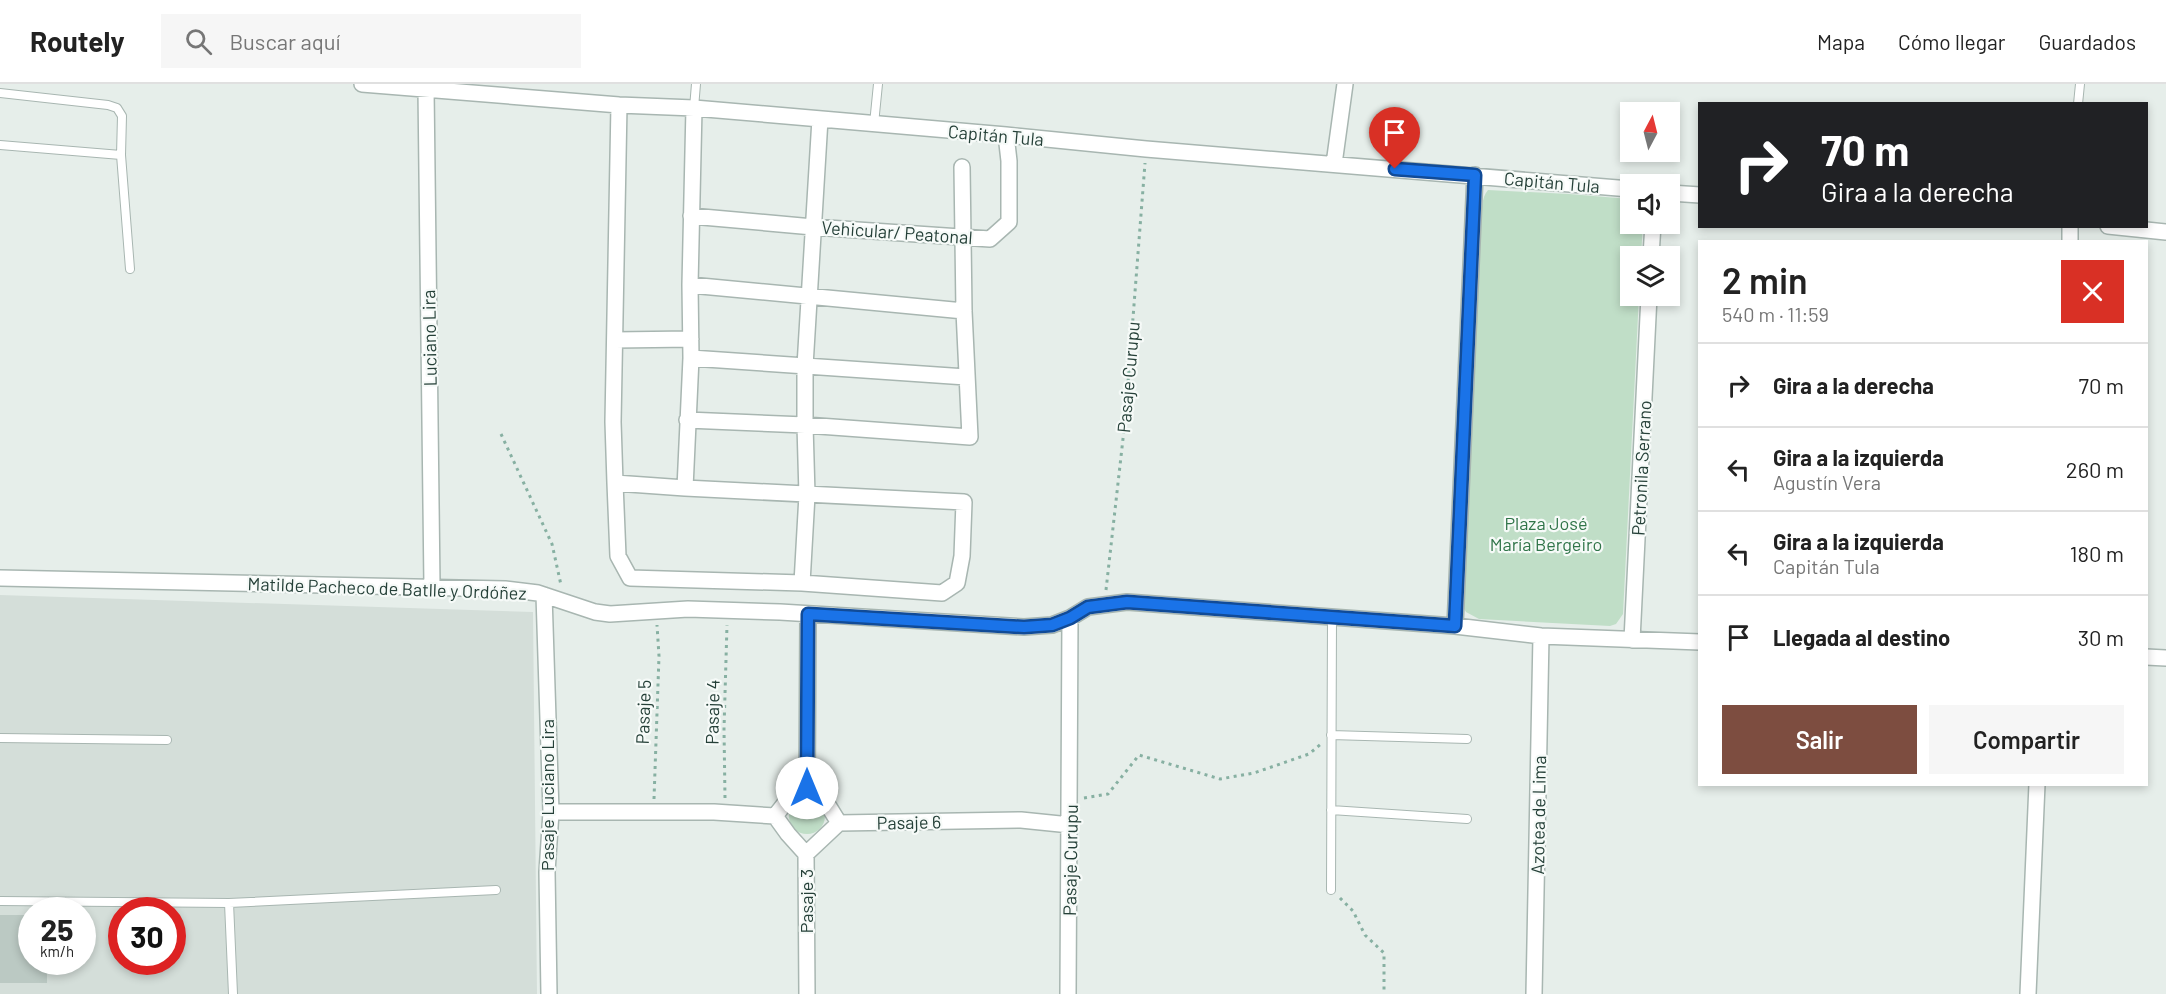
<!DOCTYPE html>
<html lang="es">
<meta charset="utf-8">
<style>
:root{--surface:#fff;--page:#f6f6f6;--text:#222;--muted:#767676;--line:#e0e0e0;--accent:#7d4d40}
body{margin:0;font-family:Barlow,sans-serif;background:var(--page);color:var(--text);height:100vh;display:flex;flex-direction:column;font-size:22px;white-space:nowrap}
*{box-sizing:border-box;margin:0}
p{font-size:20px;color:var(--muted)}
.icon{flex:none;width:33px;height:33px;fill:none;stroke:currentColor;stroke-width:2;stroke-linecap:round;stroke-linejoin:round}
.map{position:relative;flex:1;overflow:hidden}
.panel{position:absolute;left:1698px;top:156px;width:450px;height:546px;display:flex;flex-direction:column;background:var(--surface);border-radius:0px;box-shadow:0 3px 9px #0003}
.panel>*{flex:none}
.guide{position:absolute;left:1698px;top:18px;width:450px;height:126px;border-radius:0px;box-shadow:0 3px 9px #0003;background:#202124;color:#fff;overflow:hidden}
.needle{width:39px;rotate:7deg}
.controls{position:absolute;left:1620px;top:18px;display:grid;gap:12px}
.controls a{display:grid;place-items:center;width:60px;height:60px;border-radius:0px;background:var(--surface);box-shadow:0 3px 9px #0003;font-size:30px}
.speed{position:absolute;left:18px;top:813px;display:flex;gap:12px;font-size:30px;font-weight:700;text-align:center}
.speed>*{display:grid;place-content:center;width:78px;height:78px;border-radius:50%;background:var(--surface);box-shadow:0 3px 9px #0003;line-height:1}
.speed small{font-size:15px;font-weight:400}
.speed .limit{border:9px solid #d22;background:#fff;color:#111}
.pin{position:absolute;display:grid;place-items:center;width:51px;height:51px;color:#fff;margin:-62px -26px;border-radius:50% 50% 50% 0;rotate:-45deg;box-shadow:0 0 6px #0007}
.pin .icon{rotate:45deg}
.me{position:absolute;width:66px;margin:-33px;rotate:0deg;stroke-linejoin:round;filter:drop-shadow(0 0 4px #0008)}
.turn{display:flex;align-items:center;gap:21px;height:126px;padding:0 24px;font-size:27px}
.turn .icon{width:78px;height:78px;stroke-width:2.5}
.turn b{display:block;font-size:42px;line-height:51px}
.round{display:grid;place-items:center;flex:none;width:63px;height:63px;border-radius:0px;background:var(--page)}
.head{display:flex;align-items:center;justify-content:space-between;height:102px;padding:0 24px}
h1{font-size:36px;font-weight:600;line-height:45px}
.primary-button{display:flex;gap:12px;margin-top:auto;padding:12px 24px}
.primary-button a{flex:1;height:69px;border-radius:0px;background:var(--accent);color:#fff;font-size:24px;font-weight:600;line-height:69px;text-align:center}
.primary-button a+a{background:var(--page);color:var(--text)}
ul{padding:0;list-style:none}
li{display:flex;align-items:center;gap:18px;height:84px;padding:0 24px;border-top:2px solid var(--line)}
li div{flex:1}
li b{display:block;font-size:22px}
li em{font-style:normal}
header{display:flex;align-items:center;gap:36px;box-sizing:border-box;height:84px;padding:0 30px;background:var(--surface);border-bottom:2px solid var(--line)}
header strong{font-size:28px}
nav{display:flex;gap:33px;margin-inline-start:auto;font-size:21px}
.search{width:420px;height:54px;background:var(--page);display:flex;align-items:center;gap:15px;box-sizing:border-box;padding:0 21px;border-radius:0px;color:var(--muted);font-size:22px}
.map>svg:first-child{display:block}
.built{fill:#d4ded9;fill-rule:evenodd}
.green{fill:#c0dec7}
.building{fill:#bbc9c3}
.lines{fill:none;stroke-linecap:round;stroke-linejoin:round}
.lane-casing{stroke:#a8b6b1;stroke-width:10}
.street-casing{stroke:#a8b6b1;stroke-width:18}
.path{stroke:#87b0a2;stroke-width:3;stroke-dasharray:3 4.5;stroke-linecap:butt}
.lane{stroke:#fff;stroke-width:8}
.street{stroke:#fff;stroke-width:15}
.route-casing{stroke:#114b97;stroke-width:15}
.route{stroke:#1a73e8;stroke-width:10}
.labels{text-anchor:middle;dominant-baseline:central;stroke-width:4.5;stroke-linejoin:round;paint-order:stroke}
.street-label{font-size:18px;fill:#254038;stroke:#f6faf8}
.park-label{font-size:18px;fill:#307549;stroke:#f6faf8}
</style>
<header>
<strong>Routely</strong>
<div class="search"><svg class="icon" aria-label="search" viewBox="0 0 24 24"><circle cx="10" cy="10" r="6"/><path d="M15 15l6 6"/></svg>Buscar aquí</div>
<nav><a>Mapa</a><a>Cómo llegar</a><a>Guardados</a></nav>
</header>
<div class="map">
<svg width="2166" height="910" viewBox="0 0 2166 910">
<rect width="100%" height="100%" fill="#e6eeea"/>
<path class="built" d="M 0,511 L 533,528 L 537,910 L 0,910 ZM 32,826 L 82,826 L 82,878 L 32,878 ZM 122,826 L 172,826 L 172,878 L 122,878 Z"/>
<path class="green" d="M 1488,106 L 1569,110 L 1630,115 L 1630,140 L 1643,140 L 1641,172 L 1630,172 L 1630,212 L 1639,212 L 1623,530 L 1616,540 L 1610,542 L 1479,535 L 1466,528 L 1461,519 L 1481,137 C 1482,127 1481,114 1488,106 Z
M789 732a18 18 0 1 1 36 0a18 18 0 1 1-36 0Z"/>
<path class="building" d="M 0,831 L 32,831 L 32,878 L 47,878 L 47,899 L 0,899 Z"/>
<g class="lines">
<defs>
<path id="lane" d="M 0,9 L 108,21 L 117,24 L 122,32 L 121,71 L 130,185
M 2078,20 L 2080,0
M 694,24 L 696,0
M 874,40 L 878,0
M 0,61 L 121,71
M 1331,651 L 1467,655
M 0,654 L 167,656
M 1331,726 L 1467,735
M 1331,806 L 1332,534
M 0,817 L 229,819
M 233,910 L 229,819 L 496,806"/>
<path id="street" d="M 362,0 L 619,21 L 694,24 L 1006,51 L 1146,65 L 1630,105
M 426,5 L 432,502
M 820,35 L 805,282 L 805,341 L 970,353 L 964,227 L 962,83
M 1334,80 L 1345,0
M 1670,109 L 1700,111
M 691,132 L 813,143 L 990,155 L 1009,138 L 1009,77 L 1006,51
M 2108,142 L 2166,148
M 2070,158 L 2070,142
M 1651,172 L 1653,140
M 690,201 L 964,227
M 615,256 L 691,255
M 691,274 L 966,293
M 687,336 L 805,341 L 807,411 L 802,499
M 615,399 L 613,338 L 619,21
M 685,404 L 615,399 L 618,472 L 630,494 L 802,499 L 942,509 L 957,499 L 962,472 L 964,418 L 685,404 L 691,274 L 690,201 L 694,24
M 0,494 L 505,505 L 538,509 L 595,528 L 610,530 L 688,525 L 780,528 L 1024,543 L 1052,541 L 1070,534 L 1088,523 L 1127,518 L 1455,542 L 1541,552 L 1700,558
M 544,511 L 551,728 L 547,788 L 549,910
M 1455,542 L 1475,91
M 1632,556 L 1649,212
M 2146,573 L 2166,574
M 807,704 L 808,530
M 551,728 L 714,728 L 775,732 L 786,718 L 807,704 L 826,718 L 839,739 L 1021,736 L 1070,741
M 775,732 L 788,750 L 806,770
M 807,910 L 806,770 L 839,739
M 1068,910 L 1070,534
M 1534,910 L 1541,552
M 2028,910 L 2037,700"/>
</defs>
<use href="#lane" class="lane-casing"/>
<use href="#street" class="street-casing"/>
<path class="path" d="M 501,350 L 552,460 L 561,501
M 1106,506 L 1125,337 L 1145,79
M 725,714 L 724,645 L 727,541
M 1084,714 L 1108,710 L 1139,671 L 1220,695 L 1254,689 L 1309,670 L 1321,660
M 654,715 L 659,572 L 657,541
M 1340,814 L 1353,827 L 1365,851 L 1384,869 L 1384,910"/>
<use href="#lane" class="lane"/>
<use href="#street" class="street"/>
</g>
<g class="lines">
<defs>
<path id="route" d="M 807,704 L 808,530 L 1024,543 L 1052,541 L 1070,534 L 1088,523 L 1127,518 L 1455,542 L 1475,91 L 1395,85"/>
</defs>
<use href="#route" class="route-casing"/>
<use href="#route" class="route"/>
</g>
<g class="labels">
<g class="street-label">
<text transform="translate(996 51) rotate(5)">Capitán Tula</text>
<text transform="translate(1552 98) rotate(5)">Capitán Tula</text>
<text transform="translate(897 148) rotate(4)">Vehicular/ Peatonal</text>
<text transform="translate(429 254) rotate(-91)">Luciano Lira</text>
<text transform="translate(1128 293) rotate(-85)">Pasaje Curupu</text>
<text transform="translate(1641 384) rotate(-87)">Petronila Serrano</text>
<text transform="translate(387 504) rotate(2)">Matilde Pacheco de Batlle y Ordóñez</text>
<text transform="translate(643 628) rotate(-88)">Pasaje 5</text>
<text transform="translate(712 628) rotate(-89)">Pasaje 4</text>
<text transform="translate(547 711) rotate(-90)">Pasaje Luciano Lira</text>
<text transform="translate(1538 731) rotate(-89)">Azotea de Lima</text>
<text transform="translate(909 738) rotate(-1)">Pasaje 6</text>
<text transform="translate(1070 776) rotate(-89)">Pasaje Curupu</text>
<text transform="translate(806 817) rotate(-90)">Pasaje 3</text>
</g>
<g class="park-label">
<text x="1546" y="439">Plaza José<tspan x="1546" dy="21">María Bergeiro</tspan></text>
</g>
</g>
</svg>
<div class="controls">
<a><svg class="needle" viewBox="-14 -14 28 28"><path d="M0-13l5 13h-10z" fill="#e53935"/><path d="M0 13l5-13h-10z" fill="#767676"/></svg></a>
<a><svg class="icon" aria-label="sound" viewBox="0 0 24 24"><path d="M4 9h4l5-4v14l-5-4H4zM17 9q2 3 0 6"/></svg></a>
<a><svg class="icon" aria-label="layers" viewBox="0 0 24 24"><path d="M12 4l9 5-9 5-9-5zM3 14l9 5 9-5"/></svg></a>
</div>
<div class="speed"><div>25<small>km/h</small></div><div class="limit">30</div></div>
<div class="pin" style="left:1395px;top:85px;background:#d93025"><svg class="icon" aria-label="arrive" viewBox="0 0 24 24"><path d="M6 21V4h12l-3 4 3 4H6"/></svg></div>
<svg class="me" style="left:807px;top:704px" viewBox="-20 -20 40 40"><circle r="19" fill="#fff"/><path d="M0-13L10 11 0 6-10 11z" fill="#1a73e8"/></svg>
<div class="guide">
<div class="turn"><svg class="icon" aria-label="right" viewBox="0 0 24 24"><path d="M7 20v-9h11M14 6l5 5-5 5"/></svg><div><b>70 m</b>Gira a la derecha</div></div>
</div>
<section class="panel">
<div class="head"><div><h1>2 min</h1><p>540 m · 11:59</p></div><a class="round" style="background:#d93025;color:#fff"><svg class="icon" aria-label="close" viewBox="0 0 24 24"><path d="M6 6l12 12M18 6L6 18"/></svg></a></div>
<ul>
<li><svg class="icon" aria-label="right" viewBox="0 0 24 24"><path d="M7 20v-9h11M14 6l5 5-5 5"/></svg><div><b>Gira a la derecha</b></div><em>70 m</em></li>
<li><svg class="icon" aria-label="left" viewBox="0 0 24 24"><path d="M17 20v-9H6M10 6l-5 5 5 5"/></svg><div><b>Gira a la izquierda</b><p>Agustín Vera</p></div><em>260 m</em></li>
<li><svg class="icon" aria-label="left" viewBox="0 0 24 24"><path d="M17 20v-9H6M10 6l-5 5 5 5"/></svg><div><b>Gira a la izquierda</b><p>Capitán Tula</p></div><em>180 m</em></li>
<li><svg class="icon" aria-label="arrive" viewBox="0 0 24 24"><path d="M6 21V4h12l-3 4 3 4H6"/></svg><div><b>Llegada al destino</b></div><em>30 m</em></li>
</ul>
<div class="primary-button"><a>Salir</a><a>Compartir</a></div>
</section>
</div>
